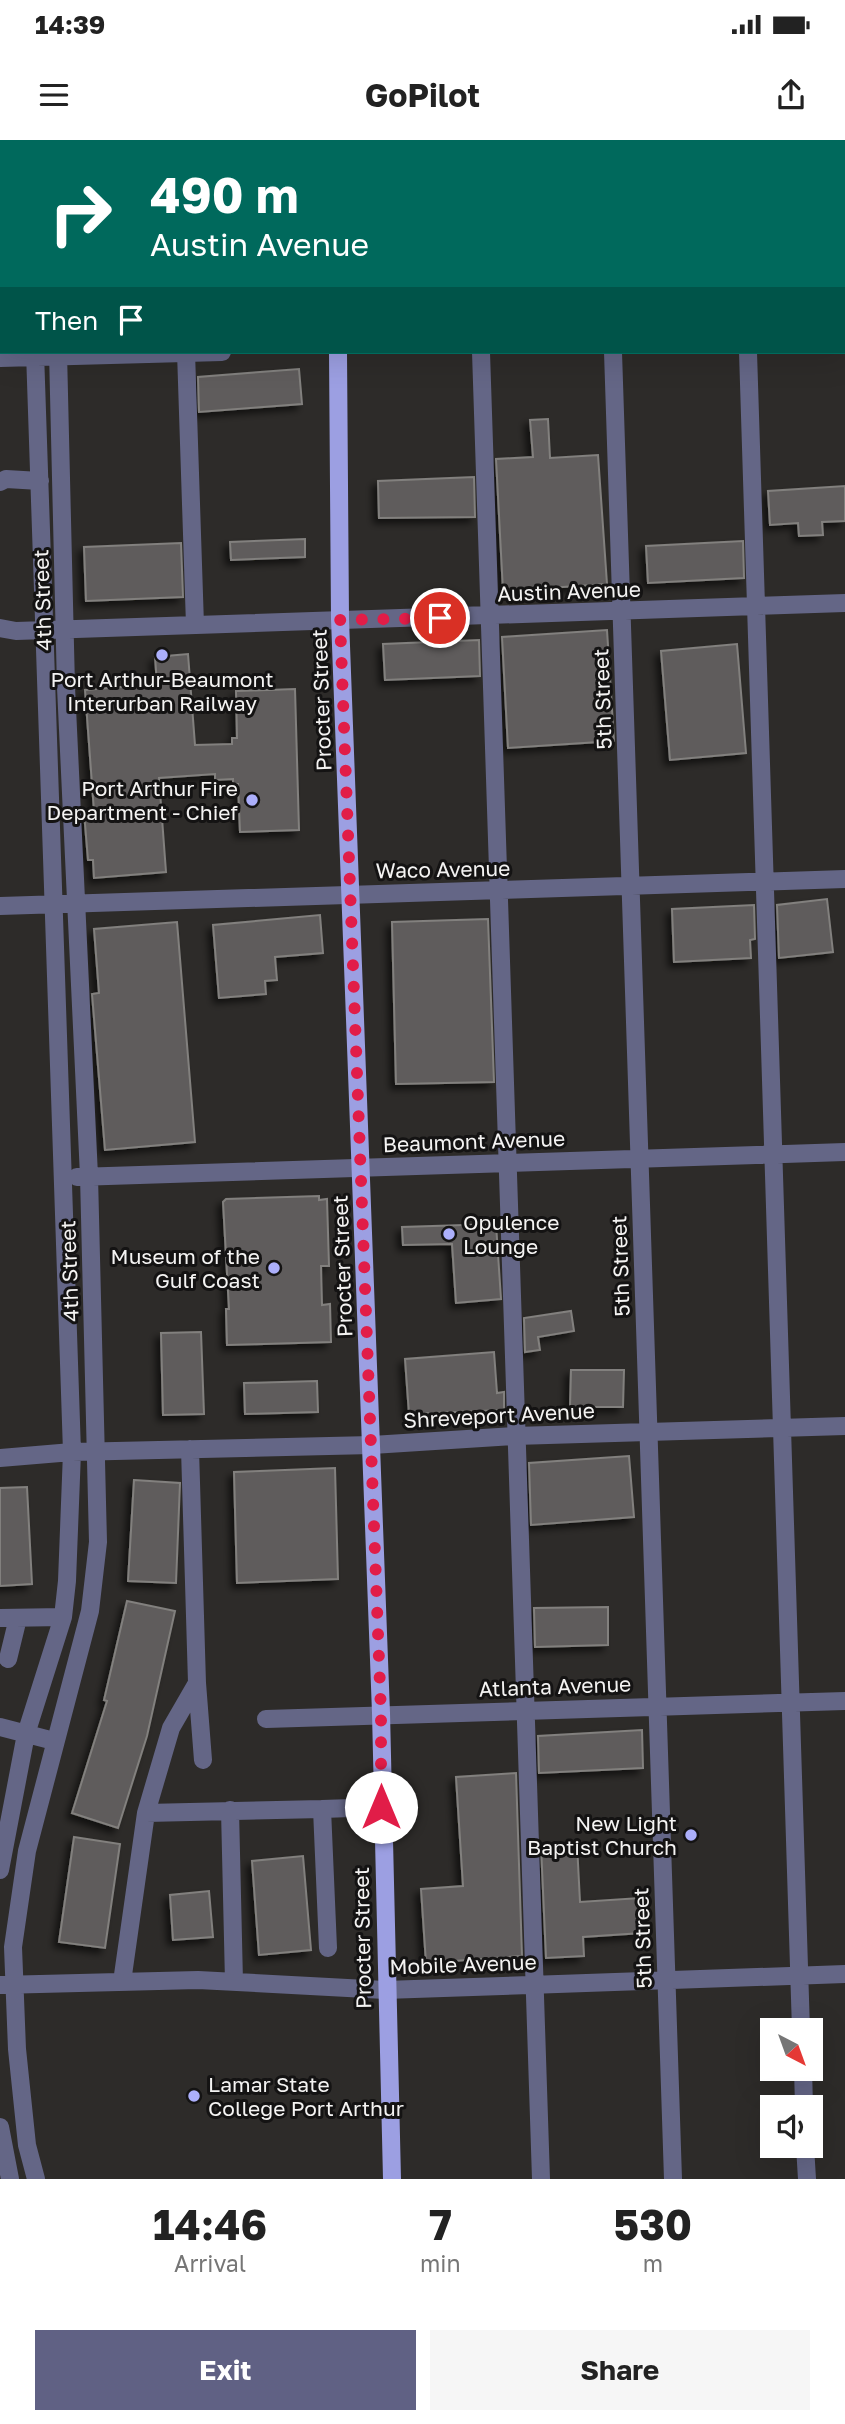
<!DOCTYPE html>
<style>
:root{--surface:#fff;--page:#f6f6f6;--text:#222;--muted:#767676;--accent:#606184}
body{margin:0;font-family:"Golos Text",sans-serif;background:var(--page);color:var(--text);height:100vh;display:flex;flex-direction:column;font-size:26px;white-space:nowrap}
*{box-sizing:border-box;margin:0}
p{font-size:23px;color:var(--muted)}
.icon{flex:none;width:38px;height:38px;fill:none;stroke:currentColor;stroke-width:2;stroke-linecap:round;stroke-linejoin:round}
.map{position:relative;height:2039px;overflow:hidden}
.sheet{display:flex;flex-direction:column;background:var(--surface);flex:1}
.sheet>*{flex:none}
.guide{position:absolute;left:0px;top:0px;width:845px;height:214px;box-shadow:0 7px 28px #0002;background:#00695c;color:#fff;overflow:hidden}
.needle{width:46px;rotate:139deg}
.controls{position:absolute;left:760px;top:1878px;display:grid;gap:14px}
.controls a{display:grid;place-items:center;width:63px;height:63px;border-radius:0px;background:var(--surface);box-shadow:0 7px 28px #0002;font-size:35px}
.pin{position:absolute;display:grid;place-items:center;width:60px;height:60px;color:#fff;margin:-30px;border:4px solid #fff;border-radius:50%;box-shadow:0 2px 7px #0007}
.me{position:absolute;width:77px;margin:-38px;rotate:0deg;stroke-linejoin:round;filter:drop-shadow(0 0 5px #0008)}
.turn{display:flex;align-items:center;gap:24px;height:147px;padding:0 35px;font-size:32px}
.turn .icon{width:91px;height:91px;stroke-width:2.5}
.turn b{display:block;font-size:49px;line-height:60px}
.then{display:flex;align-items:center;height:66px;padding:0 35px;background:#0003;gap:14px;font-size:26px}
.eta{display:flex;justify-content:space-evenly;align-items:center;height:119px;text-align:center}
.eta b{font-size:42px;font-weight:700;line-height:49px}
.action{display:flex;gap:14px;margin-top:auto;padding:14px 35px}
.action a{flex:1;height:80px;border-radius:0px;background:var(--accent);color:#fff;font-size:28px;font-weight:700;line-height:80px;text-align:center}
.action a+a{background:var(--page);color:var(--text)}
.status{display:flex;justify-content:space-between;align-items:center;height:49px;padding:0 35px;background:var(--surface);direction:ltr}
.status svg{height:19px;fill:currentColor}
header{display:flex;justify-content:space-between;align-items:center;height:91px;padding:0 35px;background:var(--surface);font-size:32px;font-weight:700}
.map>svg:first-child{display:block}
.building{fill:#5f5c5b;stroke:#82807e;stroke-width:2;filter:url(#shadow)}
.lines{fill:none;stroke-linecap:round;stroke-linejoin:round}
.minor{stroke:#646686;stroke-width:18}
.major{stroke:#9c9fe2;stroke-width:18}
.route{stroke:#e11d48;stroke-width:12;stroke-dasharray:0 21.6}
.poi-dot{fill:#acaffb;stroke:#141313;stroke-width:2.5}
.labels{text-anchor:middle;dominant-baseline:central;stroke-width:6;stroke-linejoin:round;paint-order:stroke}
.street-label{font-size:21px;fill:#f4f3f2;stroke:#141313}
.poi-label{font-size:21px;fill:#f4f3f2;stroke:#141313;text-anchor:end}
</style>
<div class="status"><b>14:39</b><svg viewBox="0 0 49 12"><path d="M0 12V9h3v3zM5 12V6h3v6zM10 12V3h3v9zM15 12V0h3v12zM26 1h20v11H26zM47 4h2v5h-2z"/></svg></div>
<header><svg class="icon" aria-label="menu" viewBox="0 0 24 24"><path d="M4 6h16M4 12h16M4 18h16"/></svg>GoPilot<svg class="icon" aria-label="share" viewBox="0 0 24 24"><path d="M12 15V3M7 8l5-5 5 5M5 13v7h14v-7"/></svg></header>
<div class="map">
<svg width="845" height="2039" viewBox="0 0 845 2039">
<defs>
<filter id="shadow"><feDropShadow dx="-5" dy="5" stdDeviation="3.5" flood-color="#0009"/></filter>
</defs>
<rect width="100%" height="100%" fill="#2d2b29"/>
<path class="building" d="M 299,229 L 302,264 L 199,272 L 198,237 Z
M 548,279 L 550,318 L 598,315 L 607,444 L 503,451 L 496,319 L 533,317 L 530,280 Z
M 474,337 L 475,377 L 379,378 L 378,341 Z
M 845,346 L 845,381 L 822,382 L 823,395 L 799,396 L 798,383 L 770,385 L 768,351 Z
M 305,399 L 305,417 L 231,420 L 230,402 Z
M 743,401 L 744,438 L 648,443 L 646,406 Z
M 181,403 L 183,457 L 86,461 L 84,407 Z
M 607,490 L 614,601 L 508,608 L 502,497 Z
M 479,500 L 480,536 L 385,540 L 383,504 Z
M 737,504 L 746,613 L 670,620 L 661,511 Z
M 188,514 L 195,605 L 232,604 L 232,598 L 237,598 L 236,551 L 295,549 L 299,690 L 240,692 L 238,644 L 233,644 L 233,639 L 215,640 L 215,634 L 159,638 L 166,732 L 94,738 L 93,720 L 88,720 L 84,672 L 94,671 L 85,550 L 157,544 L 155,517 Z
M 827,759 L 833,812 L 779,818 L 777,765 Z
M 754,765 L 755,799 L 750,800 L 751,818 L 674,822 L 672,769 Z
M 320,775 L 323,813 L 275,817 L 277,840 L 265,841 L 266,854 L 219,858 L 213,785 Z
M 488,779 L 494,942 L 396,944 L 392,782 Z
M 177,782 L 195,1002 L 105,1010 L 92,854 L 99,853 L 94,789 Z
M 319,1056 L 319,1060 L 327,1059 L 329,1126 L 321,1126 L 322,1165 L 330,1164 L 331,1202 L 227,1205 L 226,1169 L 229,1169 L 223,1062 L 226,1059 Z
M 496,1084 L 501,1159 L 456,1163 L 452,1104 L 403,1105 L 402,1087 Z
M 571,1171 L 574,1191 L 538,1197 L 540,1210 L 525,1212 L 524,1178 Z
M 201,1192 L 204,1274 L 163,1275 L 161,1193 Z
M 494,1212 L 497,1253 L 504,1252 L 504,1270 L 409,1274 L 405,1219 Z
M 571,1230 L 624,1230 L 623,1267 L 570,1267 Z
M 317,1241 L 318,1272 L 245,1274 L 244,1243 Z
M 629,1316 L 634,1377 L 531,1385 L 529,1323 Z
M 335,1328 L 338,1439 L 237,1443 L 234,1332 Z
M 134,1340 L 180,1343 L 176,1443 L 128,1441 Z
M 27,1347 L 32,1444 L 0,1446 L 0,1348 Z
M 127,1461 L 175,1471 L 147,1596 L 118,1688 L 72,1673 L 107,1561 L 104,1560 Z
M 608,1467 L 608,1505 L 535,1507 L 534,1468 Z
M 642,1590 L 643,1628 L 539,1633 L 538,1596 Z
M 516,1633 L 522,1816 L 426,1823 L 421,1749 L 463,1746 L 456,1637 Z
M 74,1697 L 120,1704 L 105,1808 L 59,1802 Z
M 577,1704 L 580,1762 L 640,1758 L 642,1793 L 583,1797 L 584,1816 L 546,1818 L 541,1706 Z
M 303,1716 L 311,1810 L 259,1815 L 252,1721 Z
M 209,1751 L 213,1797 L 173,1800 L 170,1755 Z"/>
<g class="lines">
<path class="minor" d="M 28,0 L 28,2
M 52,0 L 53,2
M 179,0 L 179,2
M 475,0 L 475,2
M 606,0 L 607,2
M 741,0 L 741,2
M 0,95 L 2,95
M 844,192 L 845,192
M 186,212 L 195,485
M 481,212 L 541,2039
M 613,212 L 673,2039
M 748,212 L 801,1890
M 0,218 L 222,212
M 0,342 L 6,339 L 40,341
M 0,488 L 16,491 L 845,463
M 0,766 L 845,739
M 77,1037 L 845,1012
M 190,1309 L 197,1543 L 203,1620
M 0,1318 L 72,1312 L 372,1305 L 515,1296 L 845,1286
M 0,1478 L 63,1477
M 8,1519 L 18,1478
M 266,1579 L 845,1561
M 0,1587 L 54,1601
M 230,1670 L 234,1842
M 146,1673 L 171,1588 L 197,1543
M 0,1730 L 26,1594 L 63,1477 L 67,1441 L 72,1312 L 35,212
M 328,1808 L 322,1669 L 381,1667
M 122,1842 L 146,1673 L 322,1669
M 0,1845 L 198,1840 L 385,1850 L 845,1834
M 803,1928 L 804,1967
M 0,1987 L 10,2039
M 805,2006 L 807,2039
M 36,2039 L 27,2005 L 17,1909 L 13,1807 L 27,1711 L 90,1471 L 98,1402 L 89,1036 L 66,547 L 58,212"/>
<path class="major" d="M 327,0 L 328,2
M 338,212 L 340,479 L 381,1573 L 392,2039"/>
</g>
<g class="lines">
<path class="route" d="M 381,1667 L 381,1573 L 340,480 L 440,478"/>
</g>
<g class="poi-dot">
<circle cx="162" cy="515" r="7"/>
<circle cx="252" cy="660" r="7"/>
<circle cx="449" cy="1094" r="7"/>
<circle cx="274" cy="1128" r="7"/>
<circle cx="691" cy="1695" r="7"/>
<circle cx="194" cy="1956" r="7"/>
</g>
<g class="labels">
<g class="street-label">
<text transform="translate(569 451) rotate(-2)">Austin Avenue</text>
<text transform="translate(42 460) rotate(-92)">4th Street</text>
<text transform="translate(602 559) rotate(-92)">5th Street</text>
<text transform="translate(321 560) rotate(-92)">Procter Street</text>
<text transform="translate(443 729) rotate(-1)">Waco Avenue</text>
<text transform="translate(474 1001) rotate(-2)">Beaumont Avenue</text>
<text transform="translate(342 1126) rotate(-92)">Procter Street</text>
<text transform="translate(620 1126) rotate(-92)">5th Street</text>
<text transform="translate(69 1131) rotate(-92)">4th Street</text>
<text transform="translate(499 1275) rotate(-3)">Shreveport Avenue</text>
<text transform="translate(555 1546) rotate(-2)">Atlanta Avenue</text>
<text transform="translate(362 1798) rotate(-91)">Procter Street</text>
<text transform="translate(642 1798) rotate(-92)">5th Street</text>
<text transform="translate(463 1824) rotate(-2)">Mobile Avenue</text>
</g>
<g class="poi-label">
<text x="162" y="539" text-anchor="middle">Port Arthur-Beaumont<tspan x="162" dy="24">Interurban Railway</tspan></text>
<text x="238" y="648">Port Arthur Fire<tspan x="238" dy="24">Department - Chief</tspan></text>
<text x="463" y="1082" text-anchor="start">Opulence<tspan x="463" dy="24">Lounge</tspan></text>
<text x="260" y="1116">Museum of the<tspan x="260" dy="24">Gulf Coast</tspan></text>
<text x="677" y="1683">New Light<tspan x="677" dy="24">Baptist Church</tspan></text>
<text x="208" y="1944" text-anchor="start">Lamar State<tspan x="208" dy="24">College Port Arthur</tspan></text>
</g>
</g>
</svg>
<div class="controls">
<a><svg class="needle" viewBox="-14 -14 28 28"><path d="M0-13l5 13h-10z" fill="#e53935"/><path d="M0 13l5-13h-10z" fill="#767676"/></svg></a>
<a><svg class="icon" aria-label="sound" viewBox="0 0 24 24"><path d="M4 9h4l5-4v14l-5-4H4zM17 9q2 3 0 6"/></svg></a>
</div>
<div class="pin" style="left:440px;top:478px;background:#d93025"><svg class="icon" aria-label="arrive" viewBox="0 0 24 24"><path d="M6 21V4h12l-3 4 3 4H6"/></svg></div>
<svg class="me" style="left:381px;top:1667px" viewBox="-20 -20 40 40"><circle r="19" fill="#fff"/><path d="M0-13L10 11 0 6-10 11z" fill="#e11d48"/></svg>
<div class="guide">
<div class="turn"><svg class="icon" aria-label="right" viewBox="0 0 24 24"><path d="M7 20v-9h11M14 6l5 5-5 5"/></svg><div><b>490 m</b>Austin Avenue</div></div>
<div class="then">Then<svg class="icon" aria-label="arrive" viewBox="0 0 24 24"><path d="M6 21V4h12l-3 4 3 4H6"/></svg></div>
</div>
</div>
<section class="sheet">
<div class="eta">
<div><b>14:46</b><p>Arrival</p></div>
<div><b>7</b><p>min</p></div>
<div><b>530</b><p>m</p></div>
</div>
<div class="action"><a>Exit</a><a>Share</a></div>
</section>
